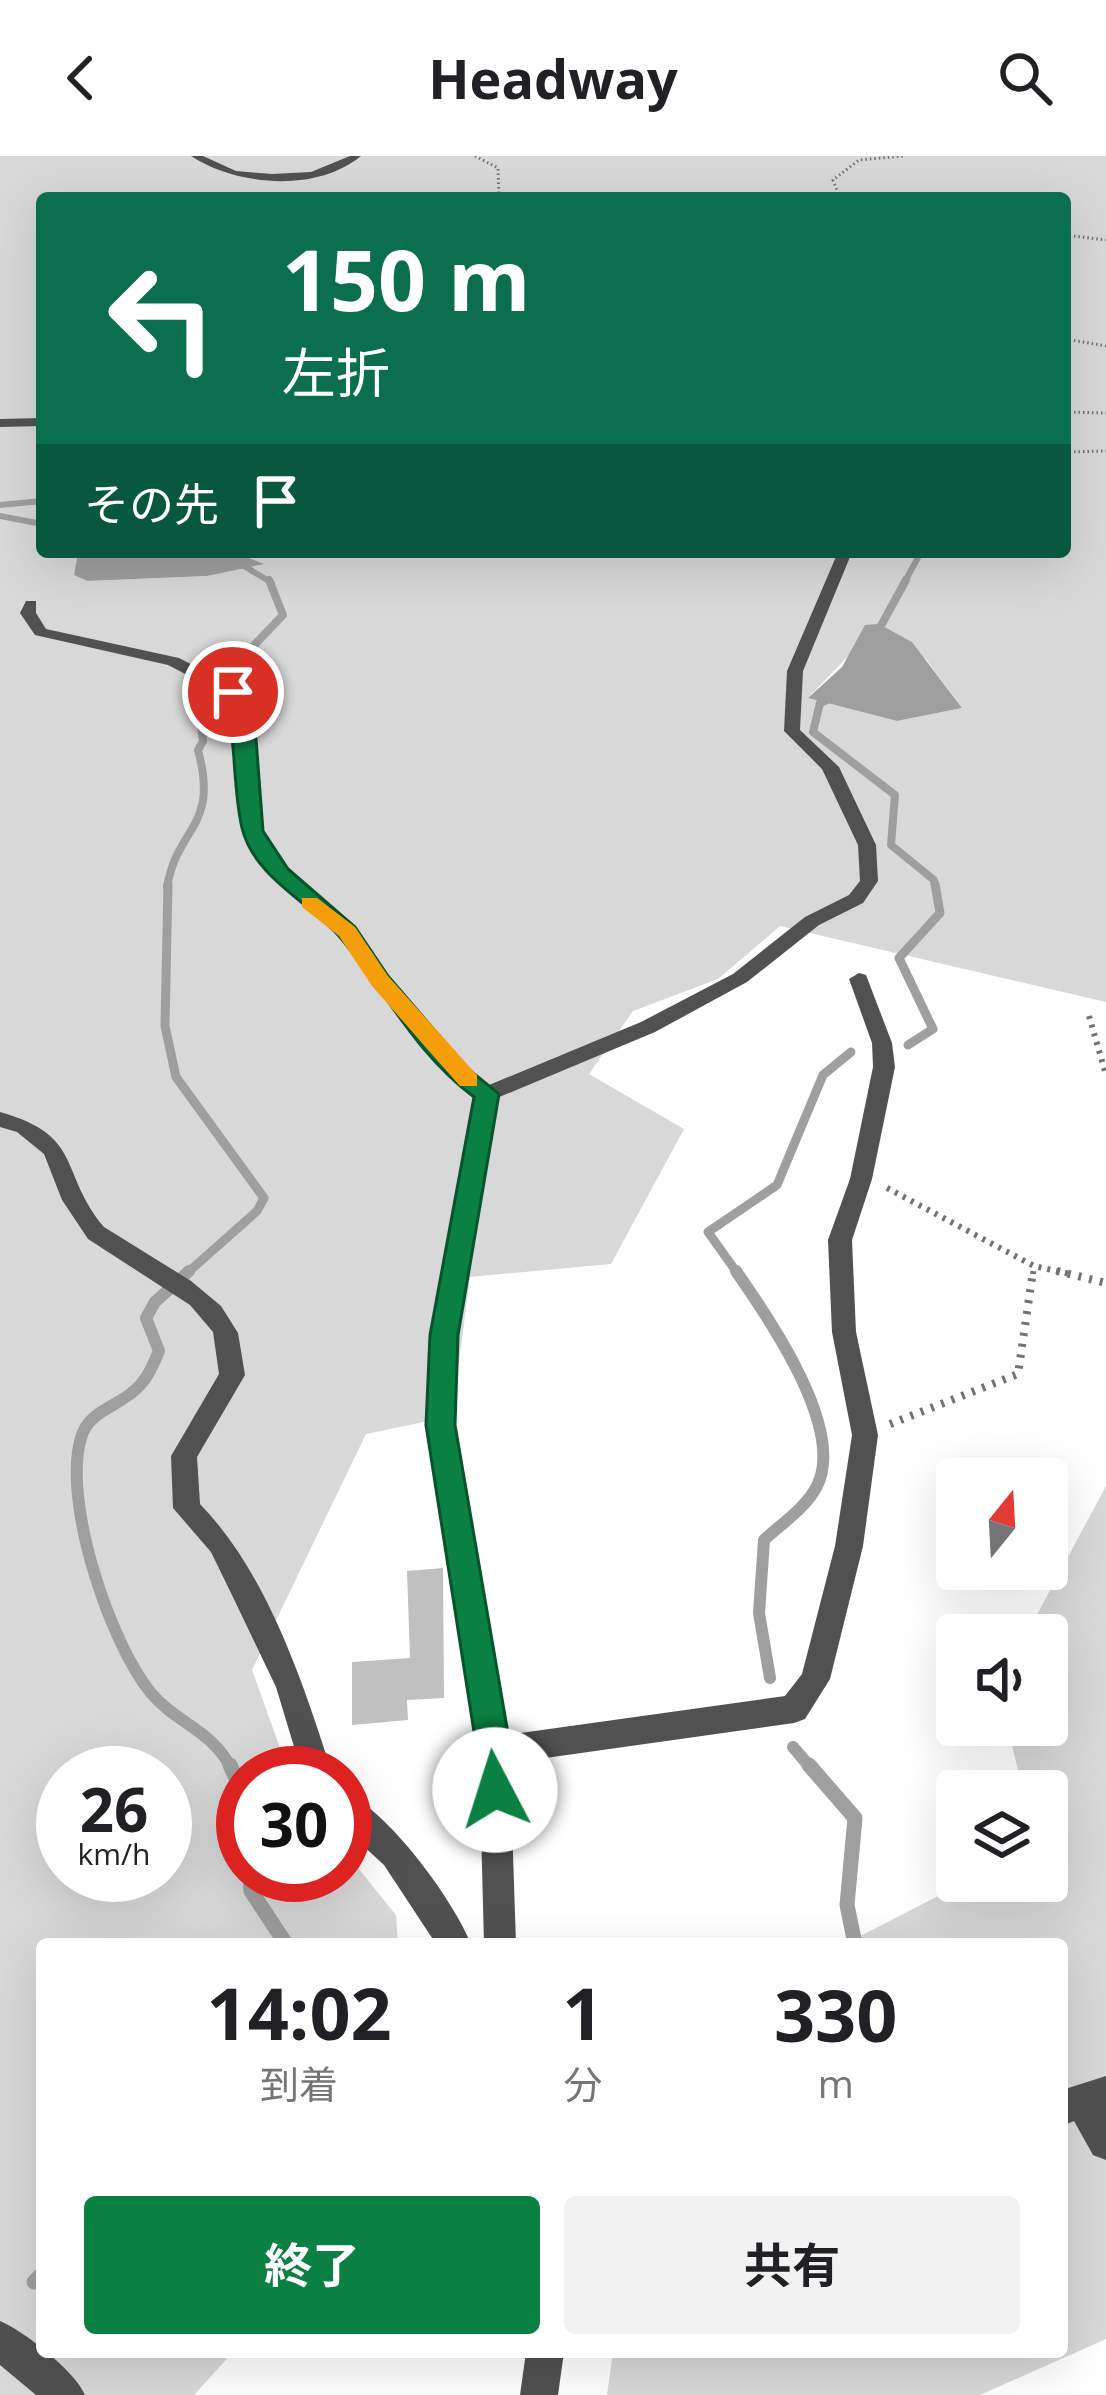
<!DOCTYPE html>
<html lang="ja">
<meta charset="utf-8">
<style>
:root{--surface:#fff;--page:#f2f2f2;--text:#202124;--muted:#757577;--accent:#0b8043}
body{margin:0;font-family:"Open Sans","Noto Sans JP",sans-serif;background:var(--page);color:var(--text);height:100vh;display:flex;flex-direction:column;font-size:45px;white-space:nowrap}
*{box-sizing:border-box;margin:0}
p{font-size:39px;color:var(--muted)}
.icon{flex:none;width:66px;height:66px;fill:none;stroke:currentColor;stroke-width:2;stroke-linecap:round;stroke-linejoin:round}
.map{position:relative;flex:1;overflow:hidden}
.drawer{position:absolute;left:36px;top:1782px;width:1032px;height:420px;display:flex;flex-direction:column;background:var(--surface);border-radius:12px;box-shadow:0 12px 48px #0002}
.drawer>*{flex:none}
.guide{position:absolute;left:36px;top:36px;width:1035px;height:366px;border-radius:12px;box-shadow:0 12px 48px #0002;background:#0b6e4f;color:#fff;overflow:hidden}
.needle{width:78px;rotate:18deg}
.buttons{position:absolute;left:936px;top:1302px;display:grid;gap:24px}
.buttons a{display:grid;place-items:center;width:132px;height:132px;border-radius:12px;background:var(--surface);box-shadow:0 12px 48px #0002;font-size:60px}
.speed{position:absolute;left:36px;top:1590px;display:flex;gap:24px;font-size:60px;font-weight:700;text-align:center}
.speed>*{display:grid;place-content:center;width:156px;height:156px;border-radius:50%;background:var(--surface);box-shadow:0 12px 48px #0002;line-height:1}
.speed small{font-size:30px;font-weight:400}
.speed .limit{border:18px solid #d22;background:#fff;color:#111}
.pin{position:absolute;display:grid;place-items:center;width:102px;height:102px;color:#fff;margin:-51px;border:6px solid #fff;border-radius:50%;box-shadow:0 3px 12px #0007}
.me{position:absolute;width:132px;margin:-66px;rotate:355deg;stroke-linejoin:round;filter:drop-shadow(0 0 9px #0008)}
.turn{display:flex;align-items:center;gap:42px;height:252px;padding:0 48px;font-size:54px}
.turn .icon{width:156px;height:156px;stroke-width:2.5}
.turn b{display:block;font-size:84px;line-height:102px}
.then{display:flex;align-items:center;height:114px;padding:0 48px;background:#0003;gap:24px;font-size:45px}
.eta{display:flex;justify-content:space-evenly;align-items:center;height:204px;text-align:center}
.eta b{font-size:72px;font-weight:700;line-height:84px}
.action{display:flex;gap:24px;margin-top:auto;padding:24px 48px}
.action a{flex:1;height:138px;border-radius:12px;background:var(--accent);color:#fff;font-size:48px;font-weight:700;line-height:138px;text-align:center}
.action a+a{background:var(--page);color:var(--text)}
header{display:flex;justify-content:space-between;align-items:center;height:156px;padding:0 48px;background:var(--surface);font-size:54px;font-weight:700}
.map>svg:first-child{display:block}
.green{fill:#d8d8d8;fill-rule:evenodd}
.water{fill:#9f9f9f}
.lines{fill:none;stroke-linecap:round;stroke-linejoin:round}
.stream-far4{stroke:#9f9f9f;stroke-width:6}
.stream-far3{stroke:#9f9f9f;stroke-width:8}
.stream-far2{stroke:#9f9f9f;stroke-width:9}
.stream-far1{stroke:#9f9f9f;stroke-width:12}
.stream{stroke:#9f9f9f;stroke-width:15}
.building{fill:#c0c0c0}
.path-far2{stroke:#737373;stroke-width:3;stroke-dasharray:1.5 3;stroke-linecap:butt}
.path-far1{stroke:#737373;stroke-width:6;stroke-dasharray:3 6;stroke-linecap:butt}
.path{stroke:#737373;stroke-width:8;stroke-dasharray:3 8;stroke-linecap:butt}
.street{fill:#515151;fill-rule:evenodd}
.route{fill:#0b8043;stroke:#07532c;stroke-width:3}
.slow{fill:#f59e0b}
</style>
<header><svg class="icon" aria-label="back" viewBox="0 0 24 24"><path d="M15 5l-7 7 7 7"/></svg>Headway<svg class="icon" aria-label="search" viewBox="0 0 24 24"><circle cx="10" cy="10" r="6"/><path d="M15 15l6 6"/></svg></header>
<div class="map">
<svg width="1106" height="2239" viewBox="0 0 1106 2239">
<rect width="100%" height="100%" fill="#fff"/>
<path class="green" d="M 0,0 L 1106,0 L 1106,846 L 780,770 L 718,823 L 633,855 L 589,918 L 684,973 L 611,1108 L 470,1121 L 452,1260 L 366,1278 L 252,1514 L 289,1617 L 243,1617 L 243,1719 L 345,1719 L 345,1696 L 396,1759 L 398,1788 L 42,1788 L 42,2196 L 233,2196 L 194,2239 L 0,2239 ZM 42,42 L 1065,42 L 1065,396 L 235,396 L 262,407 L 207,420 L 87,425 L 74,419 L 78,396 L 42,396 ZM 851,497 L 925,502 L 962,552 L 897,565 L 808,542 ZM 63,1617 L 165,1617 L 165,1719 L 63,1719 Z
M 1106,1330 L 1106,2183 L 980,2239 L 607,2239 L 613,2196 L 1062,2196 L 1062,1788 L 845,1788 L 967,1725 L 1047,1725 L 1047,1635 L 1023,1635 L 1007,1569 L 1047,1569 L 1047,1479 L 1026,1479 Z"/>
<path class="water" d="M 78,396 L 235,396 L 264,408 L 207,420 L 87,425 L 74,419 Z
M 879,468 L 912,486 L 962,552 L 897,565 L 808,542 L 842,511 L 865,469 Z"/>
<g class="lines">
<path class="stream-far4" d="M 0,349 L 42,345
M 0,360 L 42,368
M 244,410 L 272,427
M 904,427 L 921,396"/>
<path class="stream-far3" d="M 877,477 L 906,424
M 831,542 L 820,547 L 813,576 L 895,639 L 891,689 L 934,724 L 935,731
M 167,731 C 178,668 219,673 198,594 L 203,585 L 198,548 L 283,459 L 269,424"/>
<path class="stream-far2" d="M 168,728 L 165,870 L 176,921 L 264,1042 L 257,1055 L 186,1118
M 908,889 L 933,873 L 899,802 L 940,757 L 935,728
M 738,1118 L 708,1076 L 777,1029 L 823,919 L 851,896"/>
<path class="stream-far1" d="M 189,1115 L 155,1146 L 146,1162 L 159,1195 C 153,1209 147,1224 135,1234 C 117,1251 88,1255 81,1282 C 62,1345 110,1487 151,1537 C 176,1567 212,1574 231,1612
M 736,1115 C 768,1162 846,1272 817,1330 C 806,1352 781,1368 764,1384 L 759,1457 L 770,1522
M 793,1591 L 811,1612"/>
<path class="stream" d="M 230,1609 L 243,1637
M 809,1609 L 855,1662 L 847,1749 L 855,1788
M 250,1719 L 251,1735 L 286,1788
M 34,2126 L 42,2118"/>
</g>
<path class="building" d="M 443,1412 L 444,1542 L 407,1544 L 408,1564 L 352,1569 L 352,1506 L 410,1502 L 407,1415 Z"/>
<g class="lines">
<path class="path-far2" d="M 475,0 L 498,12 L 499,42
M 840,42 L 833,24 L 859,4 L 903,0
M 1065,79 L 1106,84
M 1065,183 L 1106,190
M 1065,256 L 1106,257
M 1065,296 L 1106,295"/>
<path class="path-far1" d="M 1089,860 L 1106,919
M 887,1032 L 1034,1110 L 1070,1118
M 1033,1118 L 1034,1110"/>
<path class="path" d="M 1057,1115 L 1106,1127
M 890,1268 L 1018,1218 L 1033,1115"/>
<path class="street" d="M 191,0 L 203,0 L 236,15 L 272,18 L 311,16 L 350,0 L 361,0 C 316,37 237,30 191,0 Z
M 42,262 L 42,270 L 0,271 L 0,263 Z
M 838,396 L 852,396 L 803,515 L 800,574 L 839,611 L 876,689 L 878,725 L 863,747 L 819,769 L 747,826 L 655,876 L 497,942 L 456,1179 L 453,1269 L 506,1579 L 785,1540 L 802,1518 L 835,1390 L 852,1279 L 832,1176 L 828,1084 L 850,1023 L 873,911 L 872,887 L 849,823 L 859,817 L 866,819 L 892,887 L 895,911 L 872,1023 L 852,1084 L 856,1176 L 878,1279 L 863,1390 L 830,1523 L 805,1563 L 794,1567 L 510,1607 L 516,1788 L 484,1788 L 479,1595 L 427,1269 L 432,1179 L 476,940 L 451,922 L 373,829 L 340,780 L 273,721 L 244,675 L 238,583 L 226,539 L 168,509 L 35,479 L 20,457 L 26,445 L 36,445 L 36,457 L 46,473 L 179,502 L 239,533 L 254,583 L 262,675 L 287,713 L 354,772 L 387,821 L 467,912 L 489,929 L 641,866 L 733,818 L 805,761 L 849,739 L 860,725 L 858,689 L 822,613 L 784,575 L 787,515 Z
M 0,956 C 85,980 58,1016 104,1071 L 191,1125 L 221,1150 L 238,1177 L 245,1219 L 197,1301 L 200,1348 C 267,1417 303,1526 332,1617 L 302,1617 L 276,1531 L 231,1437 L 211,1396 L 173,1352 L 171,1300 L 219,1218 L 213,1176 L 190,1149 L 88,1083 L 62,1044 L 44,998 L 17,976 L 0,971 Z
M 345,1637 C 388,1654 454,1745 471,1788 L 436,1788 L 384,1709 L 345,1673 Z
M 1106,1920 L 1106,2004 L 1093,1999 L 1074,1965 L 1062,1970 L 1062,1934 Z
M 0,2165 C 24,2175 75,2215 85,2239 L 36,2239 L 0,2209 Z
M 526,2196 L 564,2196 L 558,2239 L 520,2239 Z"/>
</g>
<path class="route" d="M 233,530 L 243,536 L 256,583 L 263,675 L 288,713 L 355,771 L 388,820 L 467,912 L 499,938 L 458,1179 L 455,1269 L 511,1595 L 513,1634 L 508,1645 L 495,1650 L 483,1645 L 477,1595 L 426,1269 L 430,1179 L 474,941 C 414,896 385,834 339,780 C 308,745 254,721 242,672 C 232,628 237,584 224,536 Z"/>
<path class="slow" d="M 302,742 L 317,742 L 355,771 L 388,820 L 477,919 L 477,930 L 460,930 L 372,830 L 339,780 L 302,751 Z"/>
</svg>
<div class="buttons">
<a><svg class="needle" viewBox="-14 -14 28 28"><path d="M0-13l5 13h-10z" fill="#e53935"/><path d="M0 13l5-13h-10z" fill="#757577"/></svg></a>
<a><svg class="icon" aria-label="sound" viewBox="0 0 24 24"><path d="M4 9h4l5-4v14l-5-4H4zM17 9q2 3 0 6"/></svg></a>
<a><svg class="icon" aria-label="layers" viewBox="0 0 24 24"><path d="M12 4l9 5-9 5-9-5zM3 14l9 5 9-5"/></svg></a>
</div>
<div class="speed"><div>26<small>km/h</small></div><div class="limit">30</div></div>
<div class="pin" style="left:233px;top:536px;background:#d93025"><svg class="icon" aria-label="arrive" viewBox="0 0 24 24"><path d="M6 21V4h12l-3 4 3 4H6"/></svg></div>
<svg class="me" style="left:495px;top:1634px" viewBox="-20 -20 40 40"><circle r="19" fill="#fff"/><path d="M0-13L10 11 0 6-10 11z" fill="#0b8043"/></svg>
<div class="guide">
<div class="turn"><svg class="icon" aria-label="left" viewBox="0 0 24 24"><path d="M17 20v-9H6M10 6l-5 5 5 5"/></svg><div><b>150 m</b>左折</div></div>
<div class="then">その先<svg class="icon" aria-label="arrive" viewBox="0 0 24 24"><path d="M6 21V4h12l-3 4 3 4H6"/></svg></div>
</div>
<section class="drawer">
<div class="eta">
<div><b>14:02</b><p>到着</p></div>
<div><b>1</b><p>分</p></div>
<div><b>330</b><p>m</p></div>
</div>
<div class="action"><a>終了</a><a>共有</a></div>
</section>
</div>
